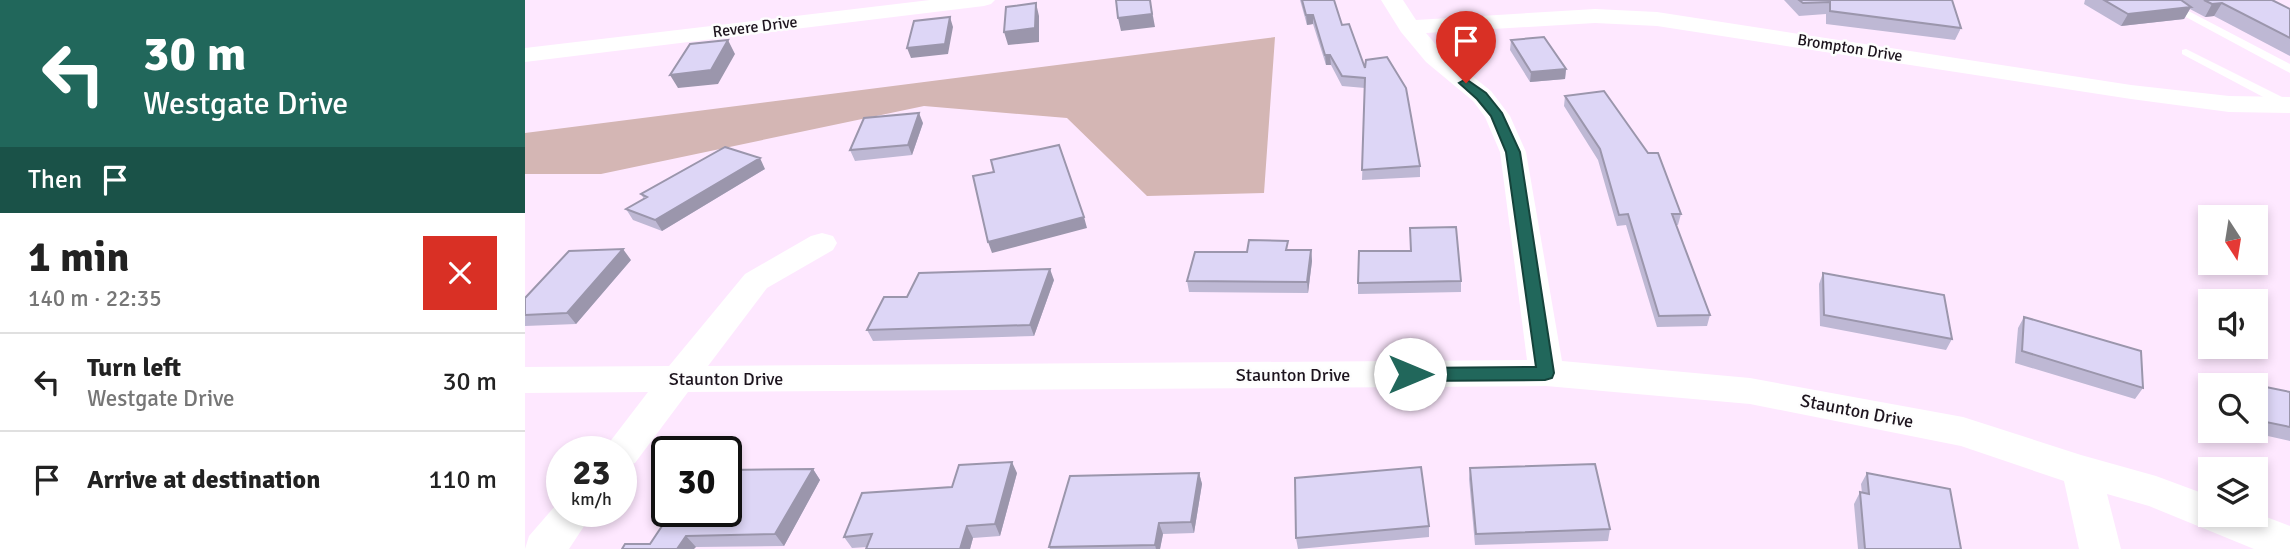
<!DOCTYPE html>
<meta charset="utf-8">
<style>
:root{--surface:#fff;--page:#f2f2f2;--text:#222;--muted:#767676;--line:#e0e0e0}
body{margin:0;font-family:Signika,sans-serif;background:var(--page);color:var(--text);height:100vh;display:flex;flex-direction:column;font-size:26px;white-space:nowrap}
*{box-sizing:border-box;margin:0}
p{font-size:23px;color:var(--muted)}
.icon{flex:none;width:38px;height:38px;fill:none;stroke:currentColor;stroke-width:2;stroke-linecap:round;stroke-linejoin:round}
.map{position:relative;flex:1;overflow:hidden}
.side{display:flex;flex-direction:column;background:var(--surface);width:525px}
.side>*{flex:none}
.guide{background:#21675b;color:#fff;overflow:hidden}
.needle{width:46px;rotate:168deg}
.fabs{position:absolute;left:1673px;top:205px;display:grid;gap:14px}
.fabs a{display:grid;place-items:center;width:70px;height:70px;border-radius:0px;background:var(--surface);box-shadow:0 4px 10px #0003;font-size:35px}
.speed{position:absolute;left:21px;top:436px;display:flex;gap:14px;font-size:35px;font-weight:700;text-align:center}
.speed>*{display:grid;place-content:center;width:91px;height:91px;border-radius:50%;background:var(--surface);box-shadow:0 4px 10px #0003;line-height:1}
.speed small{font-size:18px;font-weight:400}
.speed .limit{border:4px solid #111;border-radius:10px;background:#fff;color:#111}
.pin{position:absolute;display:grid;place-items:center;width:60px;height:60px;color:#fff;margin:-72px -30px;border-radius:50% 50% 50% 0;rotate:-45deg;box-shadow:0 0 7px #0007}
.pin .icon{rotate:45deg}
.me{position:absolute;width:77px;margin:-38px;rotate:90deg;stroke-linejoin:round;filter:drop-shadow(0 0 5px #0008)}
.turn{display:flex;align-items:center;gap:24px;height:147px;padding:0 28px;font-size:32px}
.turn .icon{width:91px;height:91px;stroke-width:2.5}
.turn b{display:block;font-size:49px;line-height:60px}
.then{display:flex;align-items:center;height:66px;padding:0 28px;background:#0003;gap:14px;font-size:26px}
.round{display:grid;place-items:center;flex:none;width:74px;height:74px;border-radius:0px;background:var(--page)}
.summary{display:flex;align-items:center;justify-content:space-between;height:119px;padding:0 28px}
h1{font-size:42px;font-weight:700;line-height:52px}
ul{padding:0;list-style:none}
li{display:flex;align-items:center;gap:21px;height:98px;padding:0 28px;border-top:2px solid var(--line)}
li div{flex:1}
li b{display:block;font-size:26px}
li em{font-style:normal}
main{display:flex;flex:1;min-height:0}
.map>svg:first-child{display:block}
.green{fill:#d4b6b4}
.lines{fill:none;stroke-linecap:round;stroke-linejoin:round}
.service{fill:#fff;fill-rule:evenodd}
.minor{fill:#fff;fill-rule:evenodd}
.wall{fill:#beb8d4}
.shaded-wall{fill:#9b96ac}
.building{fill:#ddd6f6;stroke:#9b96ac;stroke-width:2}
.route{fill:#21675b;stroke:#15433b;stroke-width:2}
.labels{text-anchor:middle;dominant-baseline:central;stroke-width:5;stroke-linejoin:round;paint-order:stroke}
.far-street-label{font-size:16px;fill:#1d141e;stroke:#fdfdfd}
.street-label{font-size:18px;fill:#1d141e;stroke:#fdfdfd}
</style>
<main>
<section class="side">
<div class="guide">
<div class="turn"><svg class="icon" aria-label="left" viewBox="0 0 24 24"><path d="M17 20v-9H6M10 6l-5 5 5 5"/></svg><div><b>30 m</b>Westgate Drive</div></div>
<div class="then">Then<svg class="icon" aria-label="arrive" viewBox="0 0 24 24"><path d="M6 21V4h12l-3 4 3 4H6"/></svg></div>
</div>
<div class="summary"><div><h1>1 min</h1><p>140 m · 22:35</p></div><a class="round" style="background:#d93025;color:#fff"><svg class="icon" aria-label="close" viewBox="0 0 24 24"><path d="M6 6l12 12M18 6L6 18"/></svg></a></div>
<ul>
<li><svg class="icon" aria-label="left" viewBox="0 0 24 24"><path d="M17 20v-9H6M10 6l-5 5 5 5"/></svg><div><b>Turn left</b><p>Westgate Drive</p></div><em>30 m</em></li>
<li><svg class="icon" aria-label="arrive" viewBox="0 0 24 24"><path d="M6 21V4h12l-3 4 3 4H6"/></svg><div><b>Arrive at destination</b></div><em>110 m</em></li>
</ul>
</section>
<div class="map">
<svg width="1765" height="549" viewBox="0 0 1765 549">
<rect width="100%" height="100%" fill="#fee8ff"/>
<path class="green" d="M 750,37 L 739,193 L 622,196 L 542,118 L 399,106 L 76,174 L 0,174 L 0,133 Z"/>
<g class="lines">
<path class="service" d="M 1650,4 L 1765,64 L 1765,73 L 1646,9 L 1645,7 Z
M 1661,49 L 1765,101 L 1765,108 L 1759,108 L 1657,54 L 1657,50 Z"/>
<path class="minor" d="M 405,0 L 470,0 L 466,4 L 459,6 L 0,62 L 0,48 Z
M 856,0 L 878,0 L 891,20 L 1070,9 L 1132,12 L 1606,85 L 1704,96 L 1765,97 L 1765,113 L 1704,112 L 1606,99 L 1132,26 L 1070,23 L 901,33 L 917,52 L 966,91 L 985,116 L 1001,152 L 1037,361 L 1225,378 L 1438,417 L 1556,455 L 1631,476 L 1685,496 L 1685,514 L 1731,513 L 1765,526 L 1765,549 L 1729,549 L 1624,506 L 1582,494 L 1596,549 L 1554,549 L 1539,481 L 1436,446 L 1225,404 L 1021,386 L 163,392 L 110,463 L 96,467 L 96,452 L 77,452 L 123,392 L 0,393 L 0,367 L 144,366 L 220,274 L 286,236 L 297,233 L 308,236 L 312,243 L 308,250 L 242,288 L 183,366 L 1002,360 L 975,152 L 960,117 L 948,101 L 901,62 L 876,32 Z
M 37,498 L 37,511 L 69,511 L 44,549 L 0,549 L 4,536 Z"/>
</g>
<path class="wall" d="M 775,0 L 809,0 L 817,25 L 895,166 L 895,177 L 837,180 L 840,88 L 817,86 L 806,65 L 801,65 L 788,24 L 782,25 Z
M 1259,0 L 1427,0 L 1436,28 L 1430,40 L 1301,24 L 1301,14 L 1274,16 Z
M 1560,0 L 1747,0 L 1765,9 L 1765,56 L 1689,16 L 1680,17 L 1665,9 L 1659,19 L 1596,26 L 1559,4 Z
M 986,40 L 1041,69 L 1040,79 L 1005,82 L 985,50 Z
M 1040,96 L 1156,214 L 1153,225 L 1151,225 L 1185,315 L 1182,326 L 1132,327 L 1101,225 L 1092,226 L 1073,160 L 1039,106 Z
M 398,123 L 387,155 L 330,161 L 325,150 Z
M 240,169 L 137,231 L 108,220 L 101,209 L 119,199 L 116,194 Z
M 763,250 L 786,250 L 787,261 L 783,293 L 664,292 L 662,281 Z
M 106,260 L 51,324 L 0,326 L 0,298 Z
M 1298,273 L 1427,339 L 1421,350 L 1295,326 L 1294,284 Z
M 529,280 L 509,336 L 348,341 L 342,330 L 382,297 Z
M 936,281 L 936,292 L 833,294 L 833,283 Z
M 1499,317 L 1618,388 L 1610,399 L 1490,363 L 1493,328 Z
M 1731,385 L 1765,392 L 1765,441 L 1716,430 L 1731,430 Z
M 945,468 L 1085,529 L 1083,541 L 950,545 L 944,479 Z
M 288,469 L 295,480 L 259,546 L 171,547 L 125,544 Z
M 492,473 L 475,536 L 448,538 L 445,549 L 341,549 L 342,547 L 327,548 L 319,537 L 427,487 Z
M 674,473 L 677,484 L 669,533 L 638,534 L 635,549 L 525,549 L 524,547 Z
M 1342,473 L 1436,549 L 1333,549 L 1329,504 L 1335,492 L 1337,493 L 1336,484 Z
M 904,526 L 904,537 L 773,549 L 771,538 Z"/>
<path class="shaded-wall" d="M 625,0 L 630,27 L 596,31 L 593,18 Z
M 511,3 L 514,16 L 514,42 L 483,45 L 479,32 Z
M 1697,3 L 1689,16 L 1680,17 L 1687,4 Z
M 1666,7 L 1659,19 L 1596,26 L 1603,14 Z
M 781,15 L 788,15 L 788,24 L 782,25 Z
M 425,17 L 428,27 L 423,54 L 386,58 L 382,48 Z
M 203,40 L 210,54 L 193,84 L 153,88 L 145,75 Z
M 800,55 L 805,55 L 806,65 L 801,65 Z
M 1041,69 L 1040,79 L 1005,82 L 1006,72 Z
M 394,113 L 398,123 L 387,155 L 383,145 Z
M 235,158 L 240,169 L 137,231 L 130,220 Z
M 559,217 L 562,228 L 467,253 L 463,242 Z
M 98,249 L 106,260 L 51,324 L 42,313 Z
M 786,250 L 787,261 L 783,293 L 782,282 Z
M 525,269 L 529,280 L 509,336 L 505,325 Z
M 487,462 L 492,473 L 475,536 L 470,524 Z
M 288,469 L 295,480 L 259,546 L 250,534 Z
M 674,473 L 677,484 L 669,533 L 666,522 Z
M 634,523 L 638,534 L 635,549 L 631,549 L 630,545 Z
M 442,526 L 448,538 L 445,549 L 435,549 Z
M 161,536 L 171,547 L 169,549 L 152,549 Z"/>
<path class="building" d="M 591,0 L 625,0 L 627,14 L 593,18 Z
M 777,0 L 809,0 L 817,25 L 824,24 L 840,68 L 841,60 L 862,57 L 881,88 L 895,166 L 837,170 L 840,78 L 817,76 L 805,55 L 800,55 L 788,15 L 781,15 Z
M 1274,0 L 1427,0 L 1436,28 L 1305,11 L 1305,2 L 1278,3 Z
M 1579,0 L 1656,0 L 1666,7 L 1603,14 Z
M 1679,0 L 1747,0 L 1765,9 L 1765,38 L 1697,3 L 1687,4 Z
M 511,3 L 510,28 L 479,32 L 481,7 Z
M 425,17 L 420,44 L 382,48 L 389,21 Z
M 1019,37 L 1041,69 L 1006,72 L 986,40 Z
M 203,40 L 186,70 L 145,75 L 165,44 Z
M 1079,91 L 1123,153 L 1133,153 L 1156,214 L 1147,214 L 1185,315 L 1134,316 L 1103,214 L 1094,215 L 1075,149 L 1040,96 Z
M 394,113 L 383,145 L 325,150 L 339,118 Z
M 534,145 L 559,217 L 463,242 L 448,176 L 469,172 L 466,160 Z
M 200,147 L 235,158 L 130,220 L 101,209 L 122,197 L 116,194 Z
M 931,227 L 936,281 L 833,283 L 834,251 L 886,251 L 885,228 Z
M 724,240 L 763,241 L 761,250 L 786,250 L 782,282 L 662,281 L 670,252 L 722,252 Z
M 98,249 L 42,313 L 0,315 L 0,298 L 44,251 Z
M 525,269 L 505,325 L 342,330 L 359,297 L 382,297 L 394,273 Z
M 1298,273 L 1419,295 L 1427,339 L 1299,315 Z
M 1499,317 L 1616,351 L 1618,388 L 1497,351 Z
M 1707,380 L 1730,385 L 1709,385 Z
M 1731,385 L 1765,392 L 1765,427 L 1731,420 Z
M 487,462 L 470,524 L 442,526 L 435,549 L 341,549 L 347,534 L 319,537 L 337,493 L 427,487 L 434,465 Z
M 1070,464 L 1085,529 L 951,534 L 945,468 Z
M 896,467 L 904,526 L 771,538 L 770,478 Z
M 288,469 L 250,534 L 161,536 L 152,549 L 97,549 L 100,544 L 125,544 L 147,511 L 201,511 L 201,470 Z
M 674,473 L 666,522 L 634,523 L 630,545 L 524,547 L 545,476 Z
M 1342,473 L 1425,489 L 1436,549 L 1340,549 L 1335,492 L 1344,494 Z"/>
<path class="route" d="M 941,79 L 961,93 L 977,113 L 995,152 L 1029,373 L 1027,378 L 1020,380 L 885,381 L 878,379 L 876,374 L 878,370 L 885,368 L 1011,367 L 981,152 L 966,116 L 952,99 L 934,83 Z"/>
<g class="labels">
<g class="far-street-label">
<text transform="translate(230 27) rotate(-7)">Revere Drive</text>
<text transform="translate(1325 48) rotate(9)">Brompton Drive</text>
</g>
<g class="street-label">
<text x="768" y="375">Staunton Drive</text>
<text x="201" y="379">Staunton Drive</text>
<text transform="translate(1332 411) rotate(11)">Staunton Drive</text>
</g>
</g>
</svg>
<div class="fabs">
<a><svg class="needle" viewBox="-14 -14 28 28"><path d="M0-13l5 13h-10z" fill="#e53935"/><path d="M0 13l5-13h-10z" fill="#767676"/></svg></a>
<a><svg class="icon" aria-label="sound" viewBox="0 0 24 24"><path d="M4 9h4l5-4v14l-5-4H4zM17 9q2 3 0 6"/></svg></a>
<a><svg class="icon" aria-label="search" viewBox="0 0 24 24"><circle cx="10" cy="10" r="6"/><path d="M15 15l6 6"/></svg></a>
<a><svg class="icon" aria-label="layers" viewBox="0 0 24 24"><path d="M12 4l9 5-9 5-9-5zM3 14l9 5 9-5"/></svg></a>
</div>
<div class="speed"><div>23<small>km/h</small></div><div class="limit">30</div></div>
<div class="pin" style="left:941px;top:83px;background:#d93025"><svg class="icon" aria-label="arrive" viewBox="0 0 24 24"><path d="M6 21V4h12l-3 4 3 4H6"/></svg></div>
<svg class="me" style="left:885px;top:374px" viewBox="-20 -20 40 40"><circle r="19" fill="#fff"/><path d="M0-13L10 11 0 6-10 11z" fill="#21675b"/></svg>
</div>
</main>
